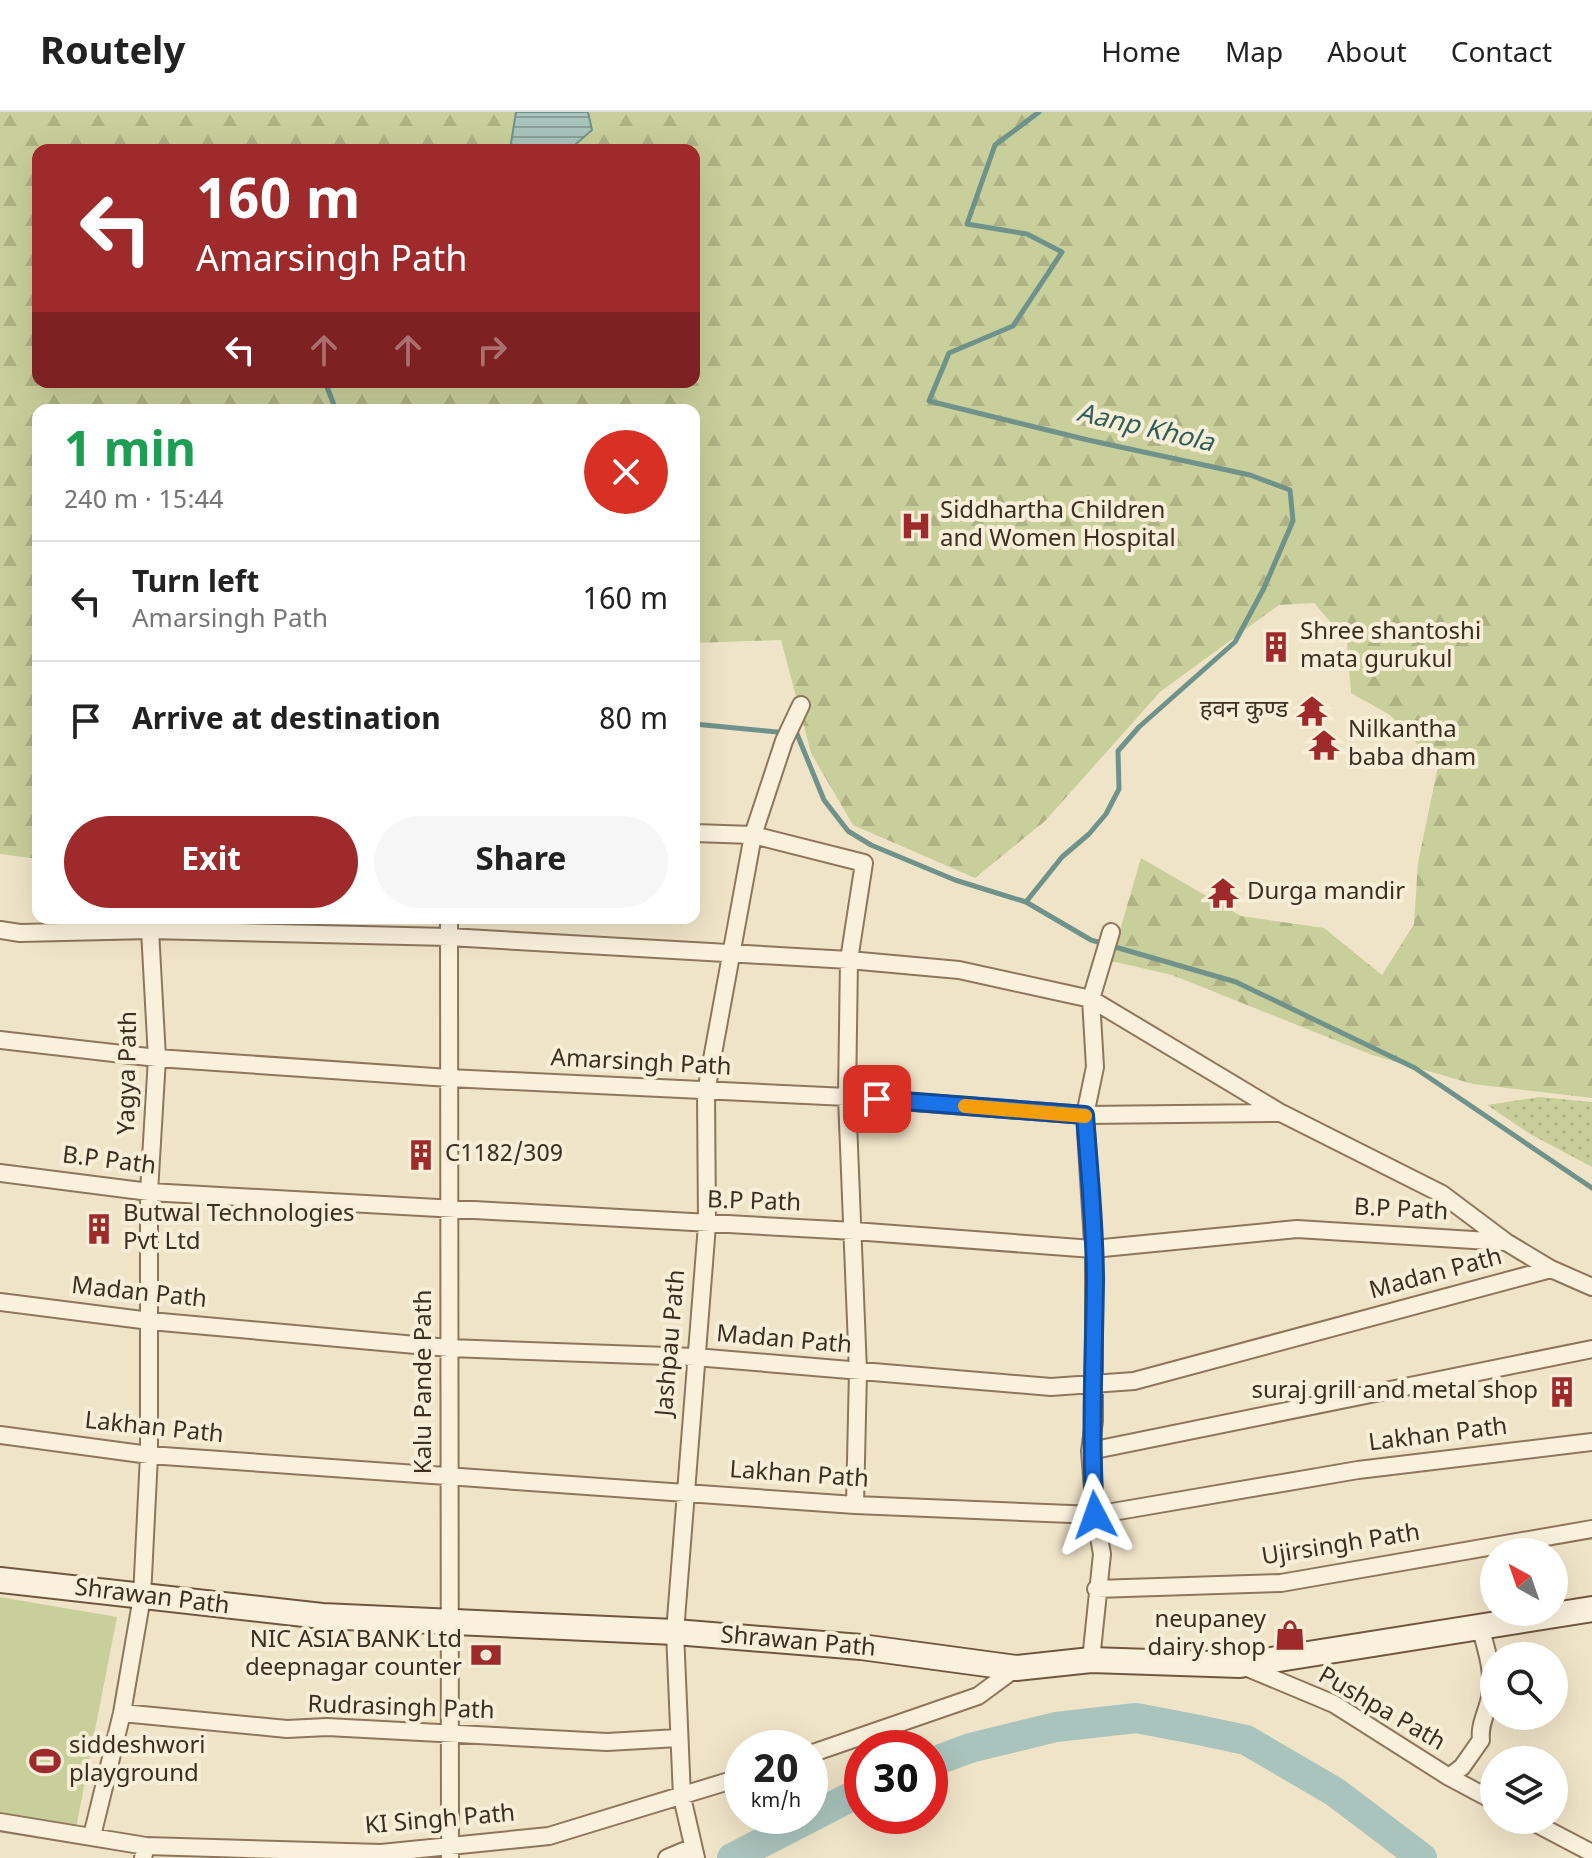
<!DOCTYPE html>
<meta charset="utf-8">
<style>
:root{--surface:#fff;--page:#f6f6f6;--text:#222;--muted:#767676;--line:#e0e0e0;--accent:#9e2a2b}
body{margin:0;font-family:Georgia,"Noto Sans Devanagari",serif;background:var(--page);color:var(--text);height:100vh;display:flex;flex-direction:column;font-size:30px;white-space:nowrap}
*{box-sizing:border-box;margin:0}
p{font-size:26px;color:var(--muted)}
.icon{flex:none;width:44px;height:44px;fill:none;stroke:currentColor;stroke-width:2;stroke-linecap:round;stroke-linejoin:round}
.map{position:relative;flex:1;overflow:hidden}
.drawer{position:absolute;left:32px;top:292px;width:668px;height:520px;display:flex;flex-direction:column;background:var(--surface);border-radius:16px;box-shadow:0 8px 32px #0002}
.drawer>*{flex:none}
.hud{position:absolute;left:32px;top:32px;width:668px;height:244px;border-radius:16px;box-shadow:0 8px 32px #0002;background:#9e2a2b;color:#fff;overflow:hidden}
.needle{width:52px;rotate:320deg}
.tools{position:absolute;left:1480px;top:1426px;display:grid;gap:16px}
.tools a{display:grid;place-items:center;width:88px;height:88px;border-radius:50%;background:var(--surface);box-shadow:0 8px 32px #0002;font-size:40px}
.speed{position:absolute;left:724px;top:1618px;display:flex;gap:16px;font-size:40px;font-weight:700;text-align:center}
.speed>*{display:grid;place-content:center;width:104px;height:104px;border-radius:50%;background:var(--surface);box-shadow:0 8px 32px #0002;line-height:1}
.speed small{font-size:20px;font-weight:400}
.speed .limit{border:12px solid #d22;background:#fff;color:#111}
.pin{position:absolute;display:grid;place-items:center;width:68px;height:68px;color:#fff;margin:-34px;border-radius:16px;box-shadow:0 4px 12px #0006}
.me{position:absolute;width:88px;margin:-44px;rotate:356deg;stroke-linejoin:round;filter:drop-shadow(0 0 6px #0008)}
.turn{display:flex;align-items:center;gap:28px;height:168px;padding:0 32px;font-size:36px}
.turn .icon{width:104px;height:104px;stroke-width:2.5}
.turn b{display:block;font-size:56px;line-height:68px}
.lanes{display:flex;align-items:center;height:76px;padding:0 32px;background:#0003;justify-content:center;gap:40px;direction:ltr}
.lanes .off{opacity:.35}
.round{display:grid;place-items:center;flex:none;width:84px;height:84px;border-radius:42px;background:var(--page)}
.headline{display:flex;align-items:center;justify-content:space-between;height:136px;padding:0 32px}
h1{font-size:48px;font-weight:700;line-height:60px;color:#1e9e55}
.button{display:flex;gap:16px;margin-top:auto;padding:16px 32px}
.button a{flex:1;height:92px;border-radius:48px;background:var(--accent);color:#fff;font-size:32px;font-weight:700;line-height:92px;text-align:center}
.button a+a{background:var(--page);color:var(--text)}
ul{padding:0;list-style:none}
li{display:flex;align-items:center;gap:24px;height:120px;padding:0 32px;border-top:2px solid var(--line)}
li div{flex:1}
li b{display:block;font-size:30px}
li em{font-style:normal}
header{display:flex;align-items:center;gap:48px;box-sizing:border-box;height:112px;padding:0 40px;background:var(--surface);border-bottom:2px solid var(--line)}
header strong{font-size:38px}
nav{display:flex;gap:44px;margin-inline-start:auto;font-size:28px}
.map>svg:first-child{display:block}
.green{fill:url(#green-dots)}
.forest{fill:url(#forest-firs);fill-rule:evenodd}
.pitch{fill:#c9cf9b}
.water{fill:url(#water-rules);stroke:#6f938a;stroke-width:2}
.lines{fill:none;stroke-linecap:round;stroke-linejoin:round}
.stream{stroke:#6f938a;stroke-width:5}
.river{stroke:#a9c4bc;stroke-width:30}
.street-casing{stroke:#8d765c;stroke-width:20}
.secondary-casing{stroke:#6f573f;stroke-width:28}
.street{stroke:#faf1dc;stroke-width:16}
.secondary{stroke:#faf1dc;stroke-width:24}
.route-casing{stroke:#114b97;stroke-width:20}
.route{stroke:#1a73e8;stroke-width:14}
.slow{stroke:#f59e0b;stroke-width:14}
.labels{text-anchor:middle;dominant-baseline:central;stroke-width:8;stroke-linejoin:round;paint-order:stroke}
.poi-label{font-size:24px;fill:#3d2e20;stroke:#f7eed8;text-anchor:start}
.street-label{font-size:24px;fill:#3d2e20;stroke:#f7eed8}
.water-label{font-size:26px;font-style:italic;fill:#2f5d5a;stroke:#f7eed8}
</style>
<header>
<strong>Routely</strong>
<nav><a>Home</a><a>Map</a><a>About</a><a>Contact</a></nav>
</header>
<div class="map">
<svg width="1592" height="1746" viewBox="0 0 1592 1746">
<defs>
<pattern id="green-dots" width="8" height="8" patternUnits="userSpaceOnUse" patternTransform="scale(2)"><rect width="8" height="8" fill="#c9cf9b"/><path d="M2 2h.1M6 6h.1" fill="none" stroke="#aeb285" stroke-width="1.8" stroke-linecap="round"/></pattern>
<pattern id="forest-firs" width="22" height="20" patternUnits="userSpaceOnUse" patternTransform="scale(2)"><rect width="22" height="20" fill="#c9cf9b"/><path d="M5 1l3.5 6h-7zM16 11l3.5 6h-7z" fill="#aeb285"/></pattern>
<pattern id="water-rules" width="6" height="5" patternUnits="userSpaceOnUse" patternTransform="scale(2)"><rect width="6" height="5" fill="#a9c4bc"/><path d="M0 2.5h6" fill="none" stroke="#8ba098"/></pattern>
</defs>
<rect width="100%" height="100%" fill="#f0e4c8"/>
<path class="green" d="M 1540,985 L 1592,990 L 1592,1055 L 1530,1022 L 1487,993 Z"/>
<path class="forest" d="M 0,0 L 1592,0 L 1592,986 L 1473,972 L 1372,943 L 1172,863 L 1111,849 L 1141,746 L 1241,804 L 1324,816 L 1382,863 L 1414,812 L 1418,751 L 1438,654 L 1390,603 L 1351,581 L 1347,529 L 1314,491 L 1279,493 L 1160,580 L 1045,709 L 975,766 L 853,713 L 811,641 L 781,528 L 694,531 L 694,298 L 38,298 L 38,747 L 0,742 ZM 38,38 L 694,38 L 694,270 L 38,270 Z"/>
<path class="pitch" d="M 0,1485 L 117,1505 L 76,1716 L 0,1705 Z"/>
<path class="water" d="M 516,0 L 588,0 L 592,18 L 569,38 L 516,38 L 511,31 Z"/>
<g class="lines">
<path class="stream" d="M 325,270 L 336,298
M 694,612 L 797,622 L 824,688 L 848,719 L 871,733 L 955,768 L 1026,790 L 1091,828 L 1236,870 L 1415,956 L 1592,1076
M 1026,790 L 1062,745 L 1089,722 L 1106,702 L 1119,677 L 1118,639 L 1139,615 L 1235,530 L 1264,476 L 1293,409 L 1290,378 L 1250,363 L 1088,328 L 929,289 L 949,241 L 1013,214 L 1062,140 L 1027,122 L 967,112 L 995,33 L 1039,0"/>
<path class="river" d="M 930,1651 L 970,1636 L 1056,1615 L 1136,1606 L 1194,1617 L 1246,1628 L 1335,1680 L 1422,1746
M 732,1746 L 862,1679"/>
<defs>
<path id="street" d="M 694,721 L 753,723 L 864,751 L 849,848 L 847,985 L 858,1259 L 855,1393
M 449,806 L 450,1746
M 0,818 L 20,821 L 150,818 L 149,806
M 0,928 L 157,946 L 449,966 L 847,985 L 1085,1003 L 1279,1001
M 0,1061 L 149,1080 L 854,1119 L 1093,1137 L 1297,1117 L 1505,1130
M 0,1190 L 150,1209 L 449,1236 L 695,1245 L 1051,1275 L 1134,1269 L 1551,1157
M 0,1323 L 149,1343 L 855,1393 L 1095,1403 L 1358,1358 L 1592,1330
M 1090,1339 L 1592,1237
M 1096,1477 L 1281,1471 L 1592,1417
M 1091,1548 L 1102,1442 L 1095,1403 L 1090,1339 L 1094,1309 L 1094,1147 L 1085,1003 L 1095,955 L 1091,887 L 1111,820
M 1243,1554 L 1334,1592 L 1449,1665 L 1494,1689
M 122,1601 L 287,1617 L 327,1615 L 607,1630 L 678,1626
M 810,1642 L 978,1584 L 1016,1556
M 1449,1665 L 1462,1655 L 1481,1628 C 1479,1612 1487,1601 1490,1585 C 1494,1560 1487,1539 1480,1515
M 1529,1708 L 1592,1741
M 0,1710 L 146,1734
M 92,1724 L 122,1601 L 142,1485 L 149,1343 L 149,1080 L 157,946 L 150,818 L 449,825 L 849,848 L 959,858 L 1091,887 L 1281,1001 L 1442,1082 L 1506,1130 L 1551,1157 L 1592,1175
M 143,1746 L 146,1734 L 381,1741 L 549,1724 L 742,1665
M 667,1746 L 693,1735
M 696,1746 L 682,1685 L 675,1520 L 707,1113 L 706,980 L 753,723 L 784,629 L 801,593"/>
<path id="secondary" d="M 0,1468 L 322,1504 L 675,1520 L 861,1535 L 1016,1556 L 1091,1548 L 1240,1553 L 1592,1497"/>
</defs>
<use href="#street" class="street-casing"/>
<use href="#secondary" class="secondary-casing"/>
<use href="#street" class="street"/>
<use href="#secondary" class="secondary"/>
</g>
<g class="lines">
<defs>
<path id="route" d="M 877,987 L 1085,1003 C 1089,1058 1095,1114 1095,1169 C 1094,1247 1090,1325 1095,1403"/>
</defs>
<use href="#route" class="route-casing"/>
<use href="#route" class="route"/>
<path class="slow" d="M 965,994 L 1085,1004"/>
</g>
<defs>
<symbol id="hospital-bare" viewBox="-9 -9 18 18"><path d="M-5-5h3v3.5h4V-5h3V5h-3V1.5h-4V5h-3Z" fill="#9e2a2b" stroke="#f7eed8" stroke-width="2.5" paint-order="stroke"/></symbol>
<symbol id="building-bare" viewBox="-9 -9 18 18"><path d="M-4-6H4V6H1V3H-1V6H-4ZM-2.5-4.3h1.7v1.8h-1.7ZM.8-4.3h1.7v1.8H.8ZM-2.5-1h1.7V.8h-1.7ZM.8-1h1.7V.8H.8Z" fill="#9e2a2b" stroke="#f7eed8" stroke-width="2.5" paint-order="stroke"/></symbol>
<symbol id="temple-bare" viewBox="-9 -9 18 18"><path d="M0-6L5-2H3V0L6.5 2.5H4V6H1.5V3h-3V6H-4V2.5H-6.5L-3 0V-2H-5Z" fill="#9e2a2b" stroke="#f7eed8" stroke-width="2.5" paint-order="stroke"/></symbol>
<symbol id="shop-bare" viewBox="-9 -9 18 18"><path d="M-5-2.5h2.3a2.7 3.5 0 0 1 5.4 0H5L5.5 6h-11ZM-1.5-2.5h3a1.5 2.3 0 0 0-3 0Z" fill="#9e2a2b" stroke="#f7eed8" stroke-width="2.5" paint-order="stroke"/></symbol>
<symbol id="bank-bare" viewBox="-9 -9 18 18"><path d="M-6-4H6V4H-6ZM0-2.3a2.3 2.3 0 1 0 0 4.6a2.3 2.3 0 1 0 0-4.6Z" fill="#9e2a2b" stroke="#f7eed8" stroke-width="2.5" paint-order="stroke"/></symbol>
<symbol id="stadium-bare" viewBox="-9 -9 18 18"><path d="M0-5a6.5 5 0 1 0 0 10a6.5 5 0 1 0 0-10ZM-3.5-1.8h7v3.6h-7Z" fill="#9e2a2b" stroke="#f7eed8" stroke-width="2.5" paint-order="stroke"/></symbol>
</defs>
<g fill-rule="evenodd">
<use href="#hospital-bare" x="894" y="392" width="44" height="44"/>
<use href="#building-bare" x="1254" y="513" width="44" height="44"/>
<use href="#temple-bare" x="1290" y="577" width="44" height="44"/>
<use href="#temple-bare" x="1302" y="611" width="44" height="44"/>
<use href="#temple-bare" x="1201" y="759" width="44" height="44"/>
<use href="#building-bare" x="399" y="1021" width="44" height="44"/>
<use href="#building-bare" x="77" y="1095" width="44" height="44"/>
<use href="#building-bare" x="1540" y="1258" width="44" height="44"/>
<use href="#shop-bare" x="1268" y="1501" width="44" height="44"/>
<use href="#bank-bare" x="464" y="1521" width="44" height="44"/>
<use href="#stadium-bare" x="23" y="1627" width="44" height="44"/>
</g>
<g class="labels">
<g class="poi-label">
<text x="940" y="400">Siddhartha Children<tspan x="940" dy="28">and Women Hospital</tspan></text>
<text x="1300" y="521">Shree shantoshi<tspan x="1300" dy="28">mata gurukul</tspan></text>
<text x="1288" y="599" text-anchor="end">हवन कुण्ड</text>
<text x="1348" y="619">Nilkantha<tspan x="1348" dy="28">baba dham</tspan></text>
<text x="1247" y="781">Durga mandir</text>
<text x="445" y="1043">C1182/309</text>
<text x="123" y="1103">Butwal Technologies<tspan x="123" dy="28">Pvt Ltd</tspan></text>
<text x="1538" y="1280" text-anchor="end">suraj grill and metal shop</text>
<text x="1266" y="1509" text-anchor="end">neupaney<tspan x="1266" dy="28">dairy shop</tspan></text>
<text x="462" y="1529" text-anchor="end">NIC ASIA BANK Ltd<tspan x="462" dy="28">deepnagar counter</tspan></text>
<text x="69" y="1635">siddeshwori<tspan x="69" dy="28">playground</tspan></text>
</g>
<g class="street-label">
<text transform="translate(641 952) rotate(3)">Amarsingh Path</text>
<text transform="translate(129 961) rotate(-89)">Yagya Path</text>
<text transform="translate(109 1050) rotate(7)">B.P Path</text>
<text transform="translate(754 1091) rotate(2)">B.P Path</text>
<text transform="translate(1401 1099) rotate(3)">B.P Path</text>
<text transform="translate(1436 1163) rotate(-15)">Madan Path</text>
<text transform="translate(139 1182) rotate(6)">Madan Path</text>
<text transform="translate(784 1229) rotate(5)">Madan Path</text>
<text transform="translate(672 1231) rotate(-85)">Jashpau Path</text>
<text transform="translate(425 1270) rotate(-90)">Kalu Pande Path</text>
<text transform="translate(154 1317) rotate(6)">Lakhan Path</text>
<text transform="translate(1438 1324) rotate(-7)">Lakhan Path</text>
<text transform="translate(799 1364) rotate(4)">Lakhan Path</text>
<text transform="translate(1341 1434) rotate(-9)">Ujirsingh Path</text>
<text transform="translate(152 1486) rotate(7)">Shrawan Path</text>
<text transform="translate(798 1531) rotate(5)">Shrawan Path</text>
<text transform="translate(401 1597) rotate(2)">Rudrasingh Path</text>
<text transform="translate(1381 1598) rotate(30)">Pushpa Path</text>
<text transform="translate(440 1709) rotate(-5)">KI Singh Path</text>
</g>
<g class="water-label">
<text transform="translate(1145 318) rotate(13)">Aanp Khola</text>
</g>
</g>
</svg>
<div class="tools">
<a><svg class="needle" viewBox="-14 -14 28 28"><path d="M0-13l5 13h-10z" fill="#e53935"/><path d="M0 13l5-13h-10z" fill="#767676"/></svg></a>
<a><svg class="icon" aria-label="search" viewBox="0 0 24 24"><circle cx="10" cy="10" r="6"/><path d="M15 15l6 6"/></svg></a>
<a><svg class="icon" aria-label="layers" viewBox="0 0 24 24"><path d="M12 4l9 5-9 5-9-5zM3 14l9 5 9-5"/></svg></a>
</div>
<div class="speed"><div>20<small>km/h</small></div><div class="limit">30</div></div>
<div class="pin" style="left:877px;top:987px;background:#d93025"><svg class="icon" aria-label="arrive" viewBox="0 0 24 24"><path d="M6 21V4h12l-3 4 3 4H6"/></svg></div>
<svg class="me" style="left:1095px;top:1403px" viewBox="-20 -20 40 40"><path d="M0-17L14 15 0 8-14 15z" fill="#1a73e8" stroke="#fff" stroke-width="4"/></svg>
<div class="hud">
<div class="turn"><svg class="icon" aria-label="left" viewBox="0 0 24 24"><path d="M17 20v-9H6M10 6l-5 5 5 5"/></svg><div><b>160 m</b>Amarsingh Path</div></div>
<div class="lanes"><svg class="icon" aria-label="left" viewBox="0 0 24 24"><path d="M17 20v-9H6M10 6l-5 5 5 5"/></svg><svg class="icon off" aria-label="ahead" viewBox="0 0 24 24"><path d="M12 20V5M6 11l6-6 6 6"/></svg><svg class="icon off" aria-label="ahead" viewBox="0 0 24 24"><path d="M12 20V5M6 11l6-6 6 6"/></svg><svg class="icon off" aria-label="right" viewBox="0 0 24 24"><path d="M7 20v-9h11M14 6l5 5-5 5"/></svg></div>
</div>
<section class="drawer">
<div class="headline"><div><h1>1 min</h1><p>240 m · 15:44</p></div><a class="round" style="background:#d93025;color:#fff"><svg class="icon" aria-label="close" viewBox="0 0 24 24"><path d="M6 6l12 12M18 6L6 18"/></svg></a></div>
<ul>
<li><svg class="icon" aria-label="left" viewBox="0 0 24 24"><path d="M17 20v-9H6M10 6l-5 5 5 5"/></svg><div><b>Turn left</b><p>Amarsingh Path</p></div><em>160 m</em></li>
<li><svg class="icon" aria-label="arrive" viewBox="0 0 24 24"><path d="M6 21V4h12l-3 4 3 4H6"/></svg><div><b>Arrive at destination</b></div><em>80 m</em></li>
</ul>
<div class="button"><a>Exit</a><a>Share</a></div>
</section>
</div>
